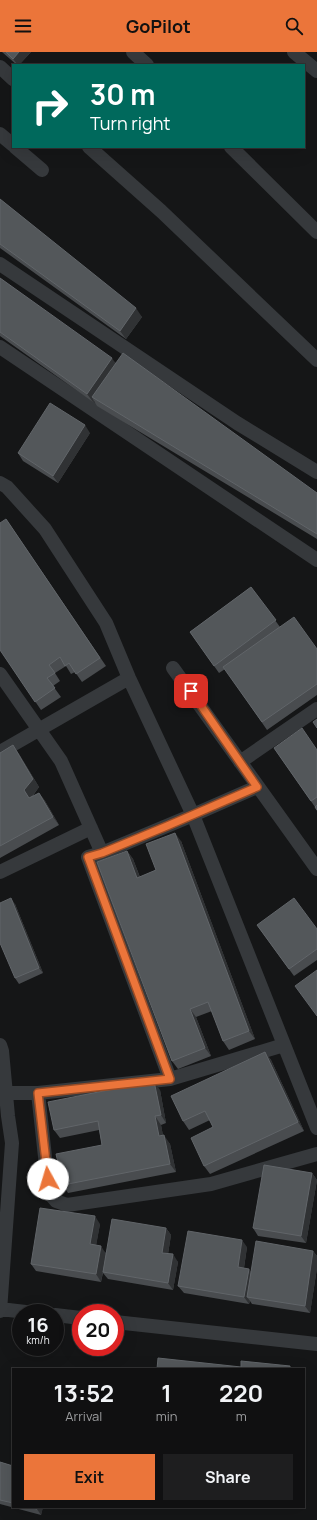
<!DOCTYPE html>
<style>
:root{--surface:#101011;--page:#1e1e1f;--text:#f1f3f6;--muted:#9c9d9f;--line:#303031;--accent:#eb753a}
body{margin:0;font-family:Manrope,sans-serif;background:var(--page);color:var(--text);height:100vh;display:flex;flex-direction:column;font-size:15px;white-space:nowrap}
*{box-sizing:border-box;margin:0}
p{font-size:13px;color:var(--muted)}
.icon{flex:none;width:22px;height:22px;fill:none;stroke:currentColor;stroke-width:2;stroke-linecap:round;stroke-linejoin:round}
.map{position:relative;flex:1;overflow:hidden}
.panel{position:absolute;left:12px;top:1316px;width:293px;height:140px;display:flex;flex-direction:column;background:var(--surface);border-radius:0px;box-shadow:0 4px 16px #0002,0 0 0 1px var(--line)}
.panel>*{flex:none}
.banner{position:absolute;left:12px;top:12px;width:293px;height:84px;border-radius:0px;box-shadow:0 4px 16px #0002,0 0 0 1px var(--line);background:#00695c;color:#fff;overflow:hidden}
.speed{position:absolute;left:12px;top:1252px;display:flex;gap:8px;font-size:20px;font-weight:700;text-align:center}
.speed>*{display:grid;place-content:center;width:52px;height:52px;border-radius:50%;background:var(--surface);box-shadow:0 4px 16px #0002,0 0 0 1px var(--line);line-height:1}
.speed small{font-size:10px;font-weight:400}
.speed .limit{border:6px solid #d22;background:#fff;color:#111}
.pin{position:absolute;display:grid;place-items:center;width:34px;height:34px;color:#fff;margin:-17px;border-radius:8px;box-shadow:0 2px 6px #0006}
.me{position:absolute;width:44px;margin:-22px;rotate:354deg;stroke-linejoin:round;filter:drop-shadow(0 0 3px #0008)}
.turn{display:flex;align-items:center;gap:14px;height:84px;padding:0 12px;font-size:18px}
.turn .icon{width:52px;height:52px;stroke-width:2.5}
.turn b{display:block;font-size:28px;line-height:34px}
.eta{display:flex;justify-content:space-evenly;align-items:center;height:68px;text-align:center}
.eta b{font-size:24px;font-weight:700;line-height:28px}
.primary-button{display:flex;gap:8px;margin-top:auto;padding:8px 12px}
.primary-button a{flex:1;height:46px;border-radius:0px;background:var(--accent);color:#111;font-size:16px;font-weight:700;line-height:46px;text-align:center}
.primary-button a+a{background:var(--page);color:var(--text)}
header{display:flex;justify-content:space-between;align-items:center;height:52px;padding:0 12px;background:var(--accent);color:#111;font-size:18px;font-weight:700}
.map>svg:first-child{display:block}
.lines{fill:none;stroke-linecap:round;stroke-linejoin:round}
.service{stroke:#36393c;stroke-width:14}
.wall{fill:#494c4f}
.shaded-wall{fill:#303234}
.building{fill:#53575a;stroke:#616569}
.route-casing{stroke:#994c26;stroke-width:10}
.route{stroke:#eb753a;stroke-width:7}
</style>
<header><svg class="icon" aria-label="menu" viewBox="0 0 24 24"><path d="M4 6h16M4 12h16M4 18h16"/></svg>GoPilot<svg class="icon" aria-label="search" viewBox="0 0 24 24"><circle cx="10" cy="10" r="6"/><path d="M15 15l6 6"/></svg></header>
<div class="map">
<svg width="317" height="1468" viewBox="0 0 317 1468">
<rect width="100%" height="100%" fill="#151617"/>
<g class="lines">
<path class="service" d="M 133,0 L 147,13
M 294,0 L 317,19
M 0,15 L 13,27
M 0,82 L 13,93
M 15,95 L 42,118
M 89,95 L 161,159 L 317,308
M 231,95 L 317,180
M 0,212 L 237,371 L 317,420
M 0,295 L 317,508
M 0,431 L 7,435 L 45,477 L 106,571 L 129,626 L 193,763 L 317,1076
M 173,616 L 317,817
M 0,622 L 61,709 L 102,801 L 193,763 L 257,735
M 0,700 L 129,626
M 240,710 L 317,657
M 0,820 L 91,776
M 0,993 L 2,999 L 8,1064 L 12,1091 L 0,1259
M 170,1027 L 284,993
M 6,1041 L 38,1041 L 49,1141 L 56,1149 L 67,1153 L 211,1132 L 317,1102
M 38,1041 L 170,1027 L 88,805 L 102,801
M 0,1257 L 34,1261
M 55,1263 L 81,1266
M 115,1270 L 317,1292"/>
</g>
<path class="wall" d="M 2,0 L 31,0 L 19,13 L 17,13 Z
M 0,147 L 142,265 L 126,287 L 0,196 Z
M 0,226 L 116,311 L 317,441 L 317,487 L 97,354 L 94,349 L 93,350 L 0,284 Z
M 90,381 L 58,431 L 23,409 L 18,401 Z
M 6,467 L 106,614 L 82,630 L 75,620 L 71,622 L 66,614 L 55,621 L 60,629 L 53,634 L 61,645 L 41,658 L 0,598 Z
M 251,535 L 280,575 L 317,597 L 317,643 L 267,678 L 225,617 L 219,621 L 190,580 Z
M 13,693 L 19,702 L 39,735 L 32,745 L 39,741 L 45,749 L 59,773 L 0,806 L 0,701 Z
M 274,696 L 317,698 L 317,759 L 315,755 Z
M 181,789 L 255,987 L 229,998 L 223,989 L 212,959 L 196,965 L 211,1004 L 178,1017 L 172,1009 L 127,799 L 133,807 L 140,825 L 156,818 Z
M 15,852 L 43,921 L 19,932 L 15,926 Z
M 257,873 L 317,877 L 317,908 L 294,924 Z
M 265,1000 L 271,1008 L 304,1079 L 210,1122 L 204,1114 L 213,1075 L 210,1068 L 189,1078 L 183,1069 Z
M 160,1038 L 166,1071 L 161,1073 L 163,1084 L 170,1092 L 176,1120 L 68,1141 L 63,1133 L 102,1093 L 99,1078 L 60,1086 L 54,1078 Z
M 312,1121 L 317,1128 L 306,1191 L 258,1184 L 253,1176 Z
M 100,1172 L 96,1193 L 106,1201 L 166,1176 L 171,1183 L 168,1202 L 178,1210 L 173,1238 L 108,1227 L 103,1221 L 101,1230 L 36,1219 L 31,1212 Z
M 247,1195 L 244,1216 L 251,1220 L 313,1199 L 317,1204 L 317,1216 L 310,1261 L 252,1252 L 250,1249 L 249,1252 L 184,1241 L 178,1234 Z
M 0,1410 L 13,1414 L 13,1455 L 43,1455 L 41,1463 L 0,1452 Z"/>
<path class="shaded-wall" d="M 19,0 L 31,0 L 19,13 L 18,13 L 13,7 Z
M 136,256 L 142,265 L 126,287 L 120,279 Z
M 112,306 L 118,315 L 92,345 L 94,349 L 93,350 L 87,342 Z
M 85,373 L 90,381 L 58,431 L 53,424 Z
M 13,693 L 19,702 L 39,735 L 30,747 L 29,746 L 24,738 Z
M 39,741 L 45,749 L 59,773 L 53,765 Z
M 175,781 L 181,789 L 255,987 L 249,979 Z
M 127,799 L 133,807 L 143,834 L 137,826 Z
M 11,846 L 15,852 L 43,921 L 39,916 Z
M 190,957 L 196,965 L 211,1004 L 205,996 Z
M 265,1000 L 271,1008 L 304,1079 L 298,1070 Z
M 154,1029 L 160,1038 L 166,1071 L 161,1063 Z
M 155,1064 L 161,1073 L 165,1093 L 159,1084 Z
M 164,1083 L 170,1092 L 176,1120 L 170,1112 Z
M 312,1121 L 317,1128 L 306,1191 L 301,1184 Z
M 95,1164 L 100,1172 L 95,1200 L 90,1192 Z
M 166,1176 L 171,1183 L 167,1208 L 162,1201 Z
M 242,1188 L 247,1195 L 243,1222 L 238,1215 Z
M 101,1194 L 106,1202 L 101,1230 L 96,1222 Z
M 313,1199 L 317,1204 L 317,1216 L 310,1261 L 305,1254 Z
M 173,1202 L 178,1210 L 173,1238 L 168,1231 Z
M 249,1217 L 254,1224 L 247,1245 L 250,1249 L 249,1252 L 244,1245 Z
M 37,1455 L 43,1455 L 41,1463 L 37,1457 Z"/>
<path class="building" d="M 6,0 L 19,0 L 13,7 Z
M 0,147 L 136,256 L 120,279 L 0,192 Z
M 0,226 L 112,306 L 87,342 L 0,280 Z
M 123,301 L 317,441 L 317,482 L 92,345 Z
M 50,351 L 85,373 L 53,424 L 18,401 Z
M 6,467 L 100,606 L 76,622 L 69,611 L 65,614 L 60,605 L 49,613 L 55,621 L 47,626 L 55,636 L 35,650 L 0,598 L 0,471 Z
M 251,535 L 276,568 L 214,614 L 190,580 Z
M 294,565 L 317,597 L 317,632 L 262,670 L 223,615 Z
M 317,667 L 317,676 L 313,670 Z
M 302,676 L 317,698 L 317,745 L 311,749 L 274,696 Z
M 13,693 L 33,727 L 24,738 L 29,746 L 39,741 L 53,765 L 0,794 L 0,701 Z
M 317,753 L 317,758 L 315,755 Z
M 175,781 L 249,979 L 223,989 L 208,950 L 190,957 L 205,996 L 172,1009 L 97,810 L 127,799 L 137,826 L 156,818 L 146,792 Z
M 11,846 L 39,916 L 15,926 L 0,891 L 0,851 Z
M 294,846 L 317,877 L 317,897 L 289,917 L 257,873 Z
M 317,918 L 317,964 L 295,934 Z
M 265,1000 L 298,1070 L 204,1114 L 191,1086 L 213,1075 L 205,1059 L 183,1069 L 171,1044 Z
M 154,1029 L 161,1063 L 155,1064 L 159,1084 L 164,1083 L 170,1112 L 63,1133 L 56,1102 L 102,1093 L 98,1069 L 54,1078 L 48,1050 Z
M 264,1113 L 312,1121 L 301,1184 L 253,1176 Z
M 40,1156 L 95,1164 L 90,1192 L 101,1194 L 96,1222 L 31,1212 Z
M 112,1167 L 166,1176 L 162,1201 L 173,1202 L 168,1231 L 103,1220 Z
M 188,1179 L 242,1188 L 238,1215 L 249,1217 L 244,1245 L 178,1234 Z
M 256,1189 L 313,1199 L 305,1254 L 247,1245 Z
M 158,1306 L 241,1315 L 241,1309 L 290,1314 L 290,1317 L 157,1317 Z
M 0,1410 L 13,1414 L 13,1451 L 0,1448 Z
M 28,1455 L 37,1455 L 37,1457 Z"/>
<g class="lines">
<defs>
<path id="route" d="M 48,1127 L 38,1041 L 170,1027 L 88,805 L 102,801 L 167,774 L 257,735 L 191,639"/>
</defs>
<use href="#route" class="route-casing"/>
<use href="#route" class="route"/>
</g>
</svg>
<div class="speed"><div>16<small>km/h</small></div><div class="limit">20</div></div>
<div class="pin" style="left:191px;top:639px;background:#d93025"><svg class="icon" aria-label="arrive" viewBox="0 0 24 24"><path d="M6 21V4h12l-3 4 3 4H6"/></svg></div>
<svg class="me" style="left:48px;top:1127px" viewBox="-20 -20 40 40"><circle r="19" fill="#fff"/><path d="M0-13L10 11 0 6-10 11z" fill="#eb753a"/></svg>
<div class="banner">
<div class="turn"><svg class="icon" aria-label="right" viewBox="0 0 24 24"><path d="M7 20v-9h11M14 6l5 5-5 5"/></svg><div><b>30 m</b>Turn right</div></div>
</div>
<section class="panel">
<div class="eta">
<div><b>13:52</b><p>Arrival</p></div>
<div><b>1</b><p>min</p></div>
<div><b>220</b><p>m</p></div>
</div>
<div class="primary-button"><a>Exit</a><a>Share</a></div>
</section>
</div>
